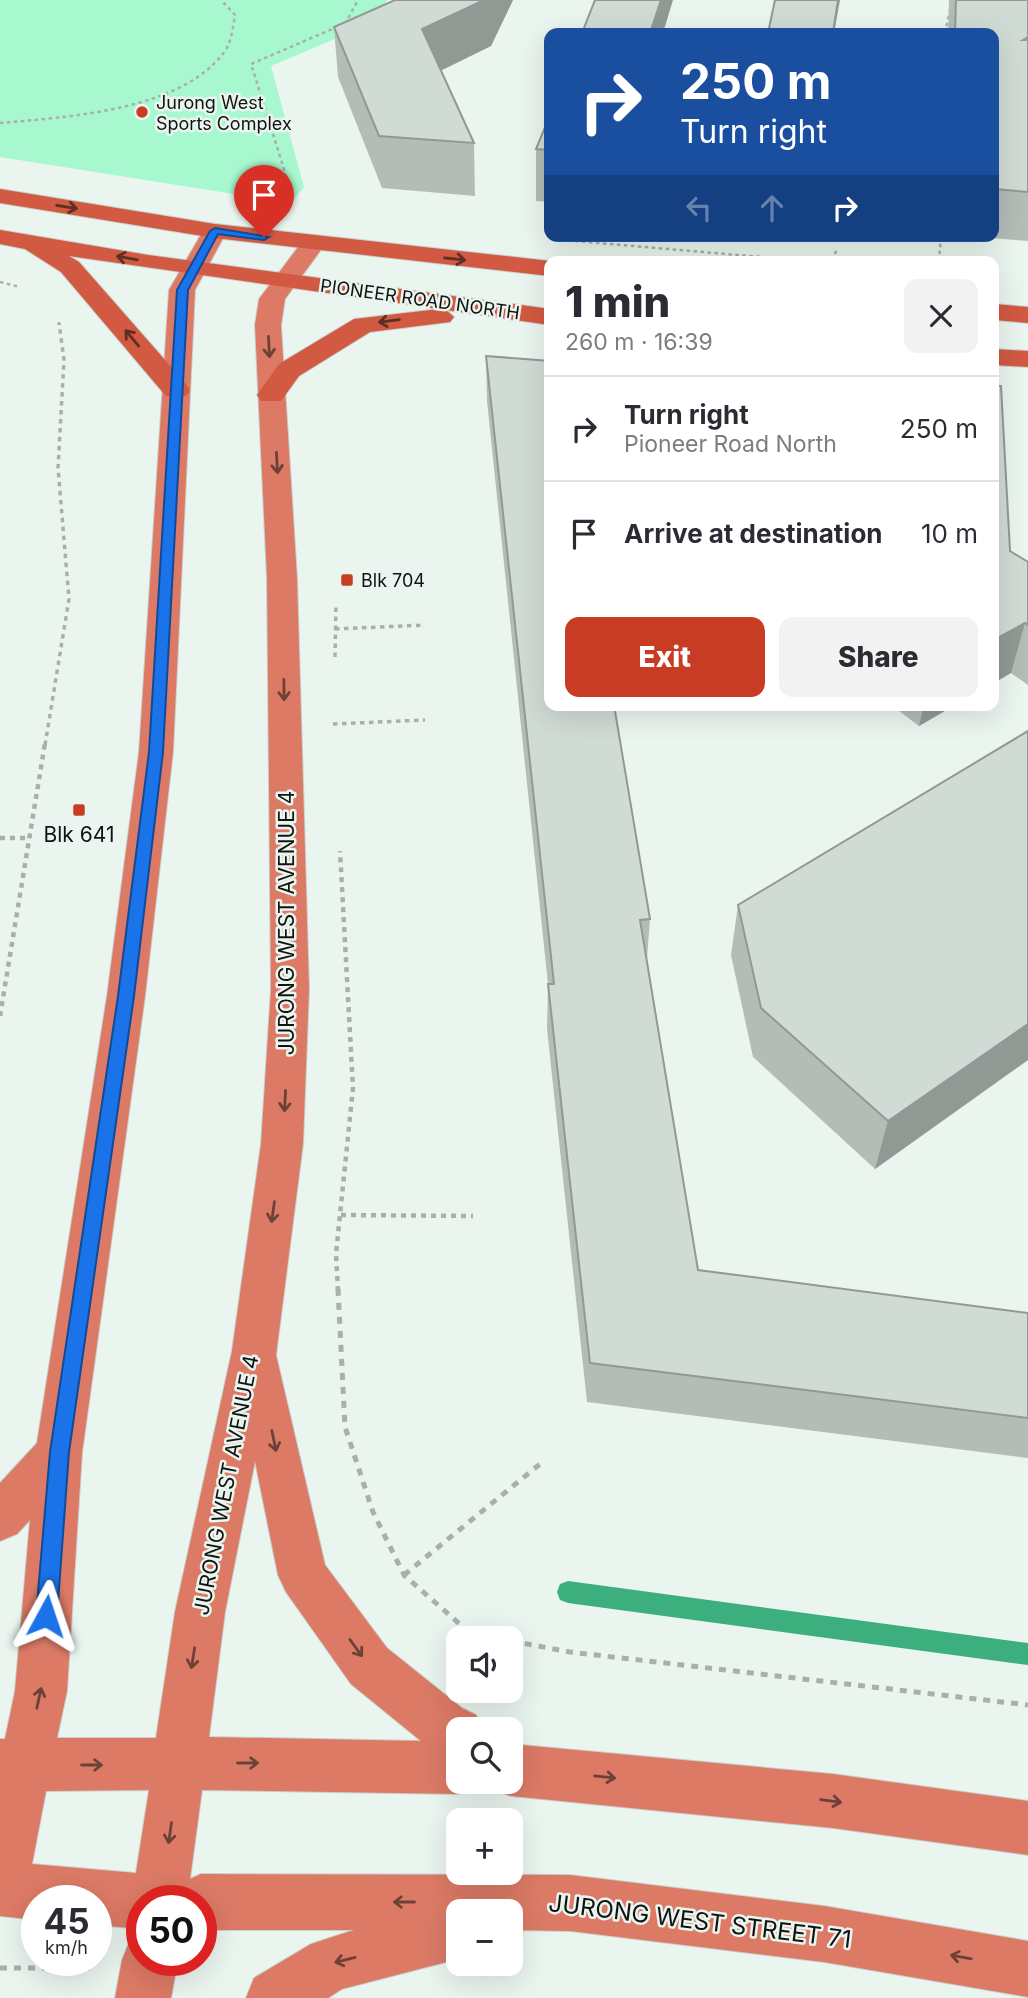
<!DOCTYPE html>
<meta charset="utf-8">
<style>
:root{--surface:#fff;--page:#f2f2f3;--text:#2b2b33;--muted:#7c7c81;--line:#e1e1e2;--accent:#c73c23}
body{margin:0;font-family:Inter,sans-serif;background:var(--page);color:var(--text);height:100vh;display:flex;flex-direction:column;font-size:26px;white-space:nowrap}
*{box-sizing:border-box;margin:0}
p{font-size:23px;color:var(--muted)}
.icon{flex:none;width:38px;height:38px;fill:none;stroke:currentColor;stroke-width:2;stroke-linecap:round;stroke-linejoin:round}
.map{position:relative;flex:1;overflow:hidden}
.details{position:absolute;left:544px;top:256px;width:455px;height:455px;display:flex;flex-direction:column;background:var(--surface);border-radius:14px;box-shadow:0 7px 28px #0002}
.details>*{flex:none}
.guide{position:absolute;left:544px;top:28px;width:455px;height:214px;border-radius:14px;box-shadow:0 7px 28px #0002;background:#1a4fa0;color:#fff;overflow:hidden}
.tools{position:absolute;left:446px;top:1626px;display:grid;gap:14px}
.tools a{display:grid;place-items:center;width:77px;height:77px;border-radius:14px;background:var(--surface);box-shadow:0 7px 28px #0002;font-size:35px}
.speed{position:absolute;left:21px;top:1885px;display:flex;gap:14px;font-size:35px;font-weight:700;text-align:center}
.speed>*{display:grid;place-content:center;width:91px;height:91px;border-radius:50%;background:var(--surface);box-shadow:0 7px 28px #0002;line-height:1}
.speed small{font-size:18px;font-weight:400}
.speed .limit{border:10px solid #d22;background:#fff;color:#111}
.pin{position:absolute;display:grid;place-items:center;width:60px;height:60px;color:#fff;margin:-72px -30px;border-radius:50% 50% 50% 0;rotate:-45deg;box-shadow:0 0 7px #0007}
.pin .icon{rotate:45deg}
.me{position:absolute;width:77px;margin:-38px;rotate:5deg;stroke-linejoin:round;filter:drop-shadow(0 0 5px #0008)}
.turn{display:flex;align-items:center;gap:24px;height:147px;padding:0 21px;font-size:32px}
.turn .icon{width:91px;height:91px;stroke-width:2.5}
.turn b{display:block;font-size:49px;line-height:60px}
.lanes{display:flex;align-items:center;height:66px;padding:0 21px;background:#0003;justify-content:center;gap:35px;direction:ltr}
.lanes .off{opacity:.35}
.round{display:grid;place-items:center;flex:none;width:74px;height:74px;border-radius:14px;background:var(--page)}
.overview{display:flex;align-items:center;justify-content:space-between;height:119px;padding:0 21px}
h1{font-size:42px;font-weight:800;line-height:52px}
.primary-button{display:flex;gap:14px;margin-top:auto;padding:14px 21px}
.primary-button a{flex:1;height:80px;border-radius:14px;background:var(--accent);color:#fff;font-size:28px;font-weight:800;line-height:80px;text-align:center}
.primary-button a+a{background:var(--page);color:var(--text)}
ul{padding:0;list-style:none}
li{display:flex;align-items:center;gap:21px;height:105px;padding:0 21px;border-top:2px solid var(--line)}
li div{flex:1}
li b{display:block;font-size:26px}
li em{font-style:normal}
.map>svg:first-child{display:block}
.green{fill:#a8f8cf}
.lines{fill:none;stroke-linecap:round;stroke-linejoin:round}
.stream{fill:#3dae7d;fill-rule:evenodd}
.secondary-casing{stroke:#c8d1cb;stroke-width:2}
.primary-casing{stroke:#c8d1cb;stroke-width:2}
.path-far3{stroke:#a8b0ab;stroke-width:2.5;stroke-dasharray:3.5 3.5;stroke-linecap:butt}
.path-far2{stroke:#a8b0ab;stroke-width:3.5;stroke-dasharray:4.5 4.5;stroke-linecap:butt}
.path-far1{stroke:#a8b0ab;stroke-width:4.5;stroke-dasharray:5 5;stroke-linecap:butt}
.path{stroke:#a8b0ab;stroke-width:5;stroke-dasharray:7 7;stroke-linecap:butt}
.secondary{fill:#dc7a66;fill-rule:evenodd}
.primary{fill:#d25942;fill-rule:evenodd}
.wall{fill:#b4bcb7}
.shaded-wall{fill:#929995}
.building{fill:#d1dbd5;stroke:#929995;stroke-width:2}
.oneway{stroke:#5e2f25}
.oneway2{stroke:#6c4137}
.route{fill:#1a73e8;stroke:#114b97;stroke-width:2}
.poi-dot{fill:#c73c23;stroke:#ebf5ef;stroke-width:2.5}
.labels{text-anchor:middle;dominant-baseline:central;stroke-width:5;stroke-linejoin:round;paint-order:stroke}
.far-poi-label{font-size:18px;fill:#101311;stroke:#ebf5ef;text-anchor:start}
.far-street-label{font-size:18px;fill:#101311;stroke:#ebf5ef}
.poi-label{font-size:21px;fill:#101311;stroke:#ebf5ef}
.street-label{font-size:21px;fill:#101311;stroke:#ebf5ef}
.near-street-label{font-size:24px;fill:#101311;stroke:#ebf5ef}
</style>
<div class="map">
<svg width="1028" height="1998" viewBox="0 0 1028 1998">
<rect width="100%" height="100%" fill="#ebf5ef"/>
<path class="green" d="M 0,0 L 387,0 L 375,22 L 271,66 L 304,187 L 291,203 L 0,157 Z"/>
<g class="lines">
<path class="stream" d="M 568,1581 L 1028,1643 L 1028,1665 L 568,1603 L 560,1600 L 557,1592 L 560,1584 Z"/>
<defs>
<path id="secondary" d="M 215,224 L 224,226 L 227,231 L 195,290 L 173,752 L 145,996 L 82,1453 L 67,1691 L 57,1738 L 156,1738 L 175,1612 L 232,1351 L 261,1144 L 271,989 L 267,578 L 255,325 L 259,299 L 305,238 L 323,238 L 326,243 L 285,299 L 281,325 L 297,578 L 309,989 L 303,1144 L 276,1355 L 325,1565 L 387,1648 L 462,1708 L 476,1715 L 482,1729 L 458,1729 L 458,1782 L 479,1782 L 477,1787 L 458,1794 L 202,1790 L 190,1879 L 201,1874 L 570,1875 L 824,1906 L 1028,1941 L 1028,1997 L 824,1962 L 570,1931 L 511,1930 L 511,1911 L 458,1911 L 458,1959 L 342,1989 L 328,1998 L 246,1998 L 254,1978 L 311,1944 L 354,1930 L 201,1930 L 201,1900 L 142,1900 L 142,1929 L 96,1925 L 96,1900 L 37,1900 L 37,1920 L 0,1916 L 0,1739 L 5,1739 L 15,1691 L 30,1520 L 17,1534 L 0,1541 L 0,1483 L 37,1443 L 107,996 L 139,752 L 169,290 L 203,231 L 206,226 ZM 255,1461 L 278,1575 L 286,1592 L 351,1684 L 421,1741 L 209,1737 L 225,1612 ZM 149,1790 L 136,1873 L 32,1864 L 46,1791 Z
M 511,1744 L 833,1774 L 1028,1801 L 1028,1855 L 833,1828 L 511,1796 L 492,1789 L 489,1782 L 511,1782 Z
M 142,1935 L 142,1960 L 178,1960 L 171,1998 L 115,1998 L 122,1960 L 130,1940 Z"/>
<path id="primary" d="M 0,189 L 215,224 L 550,261 L 550,276 L 215,238 L 0,203 Z
M 0,230 L 148,255 L 550,309 L 550,325 L 446,310 L 454,317 L 450,322 L 370,332 L 299,376 L 281,401 L 261,401 L 257,395 L 279,364 L 354,319 L 439,309 L 69,256 L 79,262 L 186,384 L 190,390 L 186,396 L 166,396 L 61,272 L 25,249 L 0,244 Z
M 994,304 L 1028,307 L 1028,323 L 994,320 Z
M 994,349 L 1028,351 L 1028,367 L 994,365 Z"/>
</defs>
<use href="#secondary" class="secondary-casing"/>
<use href="#primary" class="primary-casing"/>
<path class="path-far3" d="M 345,24 L 358,0
M 945,33 L 950,10
M 0,123 C 67,117 182,111 225,51 C 232,40 233,27 235,15 L 221,0
M 276,200 L 289,185 L 251,64 L 337,27
M 575,241 L 808,261
M 834,261 L 836,250
M 939,261 L 941,236
M 0,282 L 20,287
M 59,322 L 59,325"/>
<path class="path-far2" d="M 335,629 L 425,625
M 335,657 L 336,604
M 333,724 L 425,720
M 45,745 L 69,599 L 58,468 L 64,360 L 59,323"/>
<path class="path-far1" d="M 0,838 L 28,838
M 0,1016 L 45,743
M 341,1215 L 473,1216
M 338,1291 L 336,1254 L 353,1088 L 340,851"/>
<path class="path" d="M 338,1289 L 345,1427 L 373,1512 L 404,1575 L 471,1634 L 494,1638
M 404,1575 L 540,1464
M 511,1641 L 570,1652 L 1028,1705
M 0,1968 L 90,1968"/>
<use href="#secondary" class="secondary"/>
<use href="#primary" class="primary"/>
</g>
<path class="wall" d="M 395,0 L 513,0 L 491,46 L 441,70 L 474,143 L 475,196 L 382,188 L 338,77 L 334,27 Z
M 949,0 L 1028,0 L 1028,241 L 969,236 L 994,236 L 994,33 L 948,33 Z
M 550,115 L 550,202 L 536,201 L 536,149 Z
M 486,356 L 650,919 L 647,959 L 698,1270 L 1028,1313 L 1028,1458 L 587,1402 L 547,1029 L 548,984 L 487,401 Z
M 994,385 L 1010,551 L 1028,562 L 1028,685 L 1011,673 L 994,683 Z
M 891,705 L 955,705 L 919,726 Z
M 1028,731 L 1028,1060 L 875,1169 L 753,1057 L 731,955 L 738,905 Z"/>
<path class="shaded-wall" d="M 484,0 L 513,0 L 491,46 L 424,79 L 422,29 Z
M 661,0 L 673,0 L 663,33 L 650,33 Z
M 838,0 L 840,0 L 834,33 L 833,33 Z
M 1025,623 L 1011,673 L 994,683 L 994,640 Z
M 924,705 L 955,705 L 919,726 Z
M 1028,1024 L 1028,1060 L 875,1169 L 888,1121 Z"/>
<path class="building" d="M 395,0 L 484,0 L 422,29 L 474,143 L 379,136 L 334,27 Z
M 595,0 L 661,0 L 650,33 L 582,33 Z
M 775,0 L 838,0 L 833,33 L 768,33 Z
M 956,0 L 1028,0 L 1028,37 L 1023,40 L 1028,40 L 1028,192 L 994,189 L 994,33 L 955,33 Z
M 550,115 L 550,150 L 536,149 Z
M 486,356 L 550,361 L 550,705 L 614,705 L 650,919 L 640,920 L 698,1270 L 1028,1313 L 1028,1418 L 590,1363 L 548,984 L 554,984 Z
M 994,385 L 1001,386 L 1010,551 L 1028,562 L 1028,625 L 1025,623 L 994,640 Z
M 1028,731 L 1028,1024 L 888,1121 L 761,1008 L 738,905 Z"/>
<defs><path id="oneway-shaft" d="M-6 0H5M1.5-3L5.5 0L1.5 3" fill="none" stroke-width="1.6" stroke-linecap="round" stroke-linejoin="round" transform="scale(1.75)"/></defs>
<g class="oneway">
<use href="#oneway-shaft" transform="translate(67 207) rotate(9)"/>
<use href="#oneway-shaft" transform="translate(127 258) rotate(-170)"/>
<use href="#oneway-shaft" transform="translate(455 259) rotate(6)"/>
<use href="#oneway-shaft" transform="translate(389 321) rotate(172)"/>
<use href="#oneway-shaft" transform="translate(132 338) rotate(-130)"/>
</g>
<g class="oneway2">
<use href="#oneway-shaft" transform="translate(269 347) rotate(87)"/>
<use href="#oneway-shaft" transform="translate(277 463) rotate(87)"/>
<use href="#oneway-shaft" transform="translate(284 690) rotate(89)"/>
<use href="#oneway-shaft" transform="translate(285 1101) rotate(93)"/>
<use href="#oneway-shaft" transform="translate(273 1212) rotate(98)"/>
<use href="#oneway-shaft" transform="translate(274 1441) rotate(78)"/>
<use href="#oneway-shaft" transform="translate(356 1648) rotate(54)"/>
<use href="#oneway-shaft" transform="translate(193 1658) rotate(99)"/>
<use href="#oneway-shaft" transform="translate(39 1698) rotate(-78)"/>
<use href="#oneway-shaft" transform="translate(248 1763)"/>
<use href="#oneway-shaft" transform="translate(92 1765)"/>
<use href="#oneway-shaft" transform="translate(605 1777) rotate(6)"/>
<use href="#oneway-shaft" transform="translate(831 1801) rotate(7)"/>
<use href="#oneway-shaft" transform="translate(170 1833) rotate(98)"/>
<use href="#oneway-shaft" transform="translate(404 1902) rotate(-180)"/>
<use href="#oneway-shaft" transform="translate(961 1957) rotate(-170)"/>
<use href="#oneway-shaft" transform="translate(345 1960) rotate(166)"/>
</g>
<path class="route" d="M 215,228 L 269,237 L 264,240 L 218,234 L 188,290 L 163,752 L 134,996 L 69,1452 L 57,1616 L 53,1623 L 46,1626 L 39,1623 L 36,1616 L 50,1452 L 118,996 L 149,752 L 177,290 L 210,231 Z"/>
<g class="poi-dot">
<circle cx="142" cy="112" r="7"/>
<rect x="340" y="573" width="14" height="14" rx="3.5"/>
<rect x="72" y="803" width="14" height="14" rx="3.5"/>
</g>
<g class="labels">
<g class="far-poi-label">
<text x="156" y="102">Jurong West<tspan x="156" dy="21">Sports Complex</tspan></text>
<text x="361" y="580">Blk 704</text>
</g>
<g class="far-street-label">
<text transform="translate(420 299) rotate(8)">PIONEER ROAD NORTH</text>
</g>
<g class="poi-label">
<text x="79" y="834">Blk 641</text>
</g>
<g class="street-label">
<text transform="translate(286 923) rotate(-90)">JURONG WEST AVENUE 4</text>
<text transform="translate(226 1485) rotate(-79)">JURONG WEST AVENUE 4</text>
</g>
<g class="near-street-label">
<text transform="translate(700 1921) rotate(7)">JURONG WEST STREET 71</text>
</g>
</g>
</svg>
<div class="tools">
<a><svg class="icon" aria-label="sound" viewBox="0 0 24 24"><path d="M4 9h4l5-4v14l-5-4H4zM17 9q2 3 0 6"/></svg></a>
<a><svg class="icon" aria-label="search" viewBox="0 0 24 24"><circle cx="10" cy="10" r="6"/><path d="M15 15l6 6"/></svg></a>
<a>+</a>
<a>−</a>
</div>
<div class="speed"><div>45<small>km/h</small></div><div class="limit">50</div></div>
<div class="pin" style="left:264px;top:237px;background:#d93025"><svg class="icon" aria-label="arrive" viewBox="0 0 24 24"><path d="M6 21V4h12l-3 4 3 4H6"/></svg></div>
<svg class="me" style="left:46px;top:1616px" viewBox="-20 -20 40 40"><path d="M0-17L14 15 0 8-14 15z" fill="#1a73e8" stroke="#fff" stroke-width="4"/></svg>
<div class="guide">
<div class="turn"><svg class="icon" aria-label="right" viewBox="0 0 24 24"><path d="M7 20v-9h11M14 6l5 5-5 5"/></svg><div><b>250 m</b>Turn right</div></div>
<div class="lanes"><svg class="icon off" aria-label="left" viewBox="0 0 24 24"><path d="M17 20v-9H6M10 6l-5 5 5 5"/></svg><svg class="icon off" aria-label="ahead" viewBox="0 0 24 24"><path d="M12 20V5M6 11l6-6 6 6"/></svg><svg class="icon" aria-label="right" viewBox="0 0 24 24"><path d="M7 20v-9h11M14 6l5 5-5 5"/></svg></div>
</div>
<section class="details">
<div class="overview"><div><h1>1 min</h1><p>260 m · 16:39</p></div><a class="round"><svg class="icon" aria-label="close" viewBox="0 0 24 24"><path d="M6 6l12 12M18 6L6 18"/></svg></a></div>
<ul>
<li><svg class="icon" aria-label="right" viewBox="0 0 24 24"><path d="M7 20v-9h11M14 6l5 5-5 5"/></svg><div><b>Turn right</b><p>Pioneer Road North</p></div><em>250 m</em></li>
<li><svg class="icon" aria-label="arrive" viewBox="0 0 24 24"><path d="M6 21V4h12l-3 4 3 4H6"/></svg><div><b>Arrive at destination</b></div><em>10 m</em></li>
</ul>
<div class="primary-button"><a>Exit</a><a>Share</a></div>
</section>
</div>
